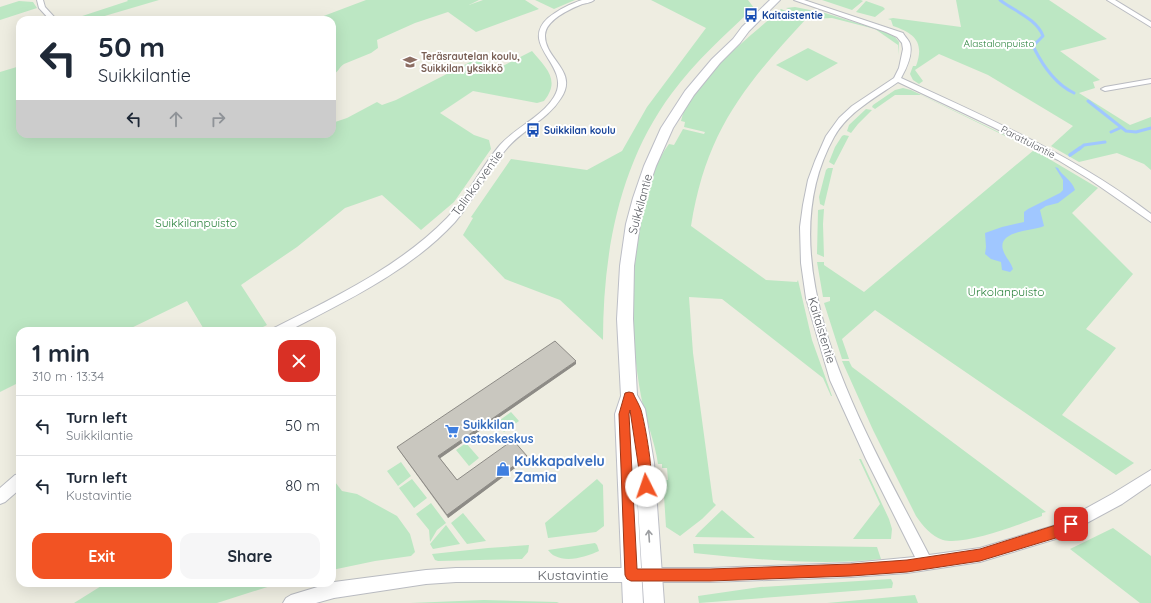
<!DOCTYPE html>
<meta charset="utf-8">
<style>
:root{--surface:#fff;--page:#f6f6f7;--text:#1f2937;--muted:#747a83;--line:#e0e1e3;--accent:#f25323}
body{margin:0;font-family:Quicksand,sans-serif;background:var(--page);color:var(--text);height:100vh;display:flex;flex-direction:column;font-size:15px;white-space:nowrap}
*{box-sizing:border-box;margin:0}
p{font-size:13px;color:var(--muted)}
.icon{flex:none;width:22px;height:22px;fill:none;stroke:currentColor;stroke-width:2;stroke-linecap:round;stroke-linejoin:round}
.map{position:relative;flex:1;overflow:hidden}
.drawer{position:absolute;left:16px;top:327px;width:320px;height:260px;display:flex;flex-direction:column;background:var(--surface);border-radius:12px;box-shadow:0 4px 16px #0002}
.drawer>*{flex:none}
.hud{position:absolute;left:16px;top:16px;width:320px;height:122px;border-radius:12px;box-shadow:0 4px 16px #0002;background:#fff;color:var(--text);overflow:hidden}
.pin{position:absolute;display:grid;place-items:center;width:34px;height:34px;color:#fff;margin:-17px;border-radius:8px;box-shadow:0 2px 6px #0006}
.me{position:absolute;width:44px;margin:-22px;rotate:356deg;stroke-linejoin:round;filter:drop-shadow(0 0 3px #0008)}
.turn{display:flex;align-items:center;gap:14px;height:84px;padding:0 16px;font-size:18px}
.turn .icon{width:52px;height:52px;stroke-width:2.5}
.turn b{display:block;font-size:28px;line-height:34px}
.lanes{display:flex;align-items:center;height:38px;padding:0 16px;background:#0003;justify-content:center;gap:20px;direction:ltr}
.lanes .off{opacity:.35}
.round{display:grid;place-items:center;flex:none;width:42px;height:42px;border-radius:12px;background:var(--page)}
.head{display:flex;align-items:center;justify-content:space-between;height:68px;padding:0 16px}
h1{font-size:24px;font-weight:700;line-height:30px}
.action{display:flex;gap:8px;margin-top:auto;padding:8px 16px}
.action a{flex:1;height:46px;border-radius:12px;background:var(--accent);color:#fff;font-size:16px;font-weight:700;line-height:46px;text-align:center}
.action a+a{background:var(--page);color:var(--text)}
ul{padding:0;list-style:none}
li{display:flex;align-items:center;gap:12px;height:60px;padding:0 16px;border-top:1px solid var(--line)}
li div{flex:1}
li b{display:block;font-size:15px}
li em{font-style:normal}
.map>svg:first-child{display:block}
.green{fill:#bce7c3}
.water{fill:#a0c7ff}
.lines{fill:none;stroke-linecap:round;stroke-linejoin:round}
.stream-far1{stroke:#a0c7ff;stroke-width:3}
.stream{stroke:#a0c7ff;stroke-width:3.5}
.minor-casing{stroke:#b9bbc1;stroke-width:2}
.secondary-casing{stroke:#bcbec6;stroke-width:2}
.minor{fill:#fff;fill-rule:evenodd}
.secondary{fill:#fff;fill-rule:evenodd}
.wall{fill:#adaba4}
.shaded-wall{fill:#8d8b86}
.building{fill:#c9c7bf;stroke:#8d8b86}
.oneway{stroke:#9c9ea1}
.route{fill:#f25323;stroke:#9d3617}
.labels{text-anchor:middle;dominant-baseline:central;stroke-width:4;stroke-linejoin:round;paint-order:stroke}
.far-transit-label{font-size:10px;font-weight:bold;fill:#164399;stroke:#fff;text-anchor:start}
.far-park-label{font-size:10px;fill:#2f8540;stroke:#fff}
.far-education-label{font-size:10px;font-weight:bold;fill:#785e54;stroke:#fff;text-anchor:start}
.far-street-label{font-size:10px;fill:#5a5d63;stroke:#fff}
.street-label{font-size:12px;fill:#5a5d63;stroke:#fff}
.park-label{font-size:12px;fill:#2f8540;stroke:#fff}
.shop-label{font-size:12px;font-weight:bold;fill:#366cbe;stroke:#fff;text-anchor:start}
.near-shop-label{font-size:14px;font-weight:bold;fill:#366cbe;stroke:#fff;text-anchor:start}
.near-street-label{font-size:14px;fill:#5a5d63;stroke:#fff}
</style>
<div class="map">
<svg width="1151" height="603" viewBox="0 0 1151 603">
<rect width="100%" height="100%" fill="#eeede1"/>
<path class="green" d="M 127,0 L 159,0 L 91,20 L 70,20 L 128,1 Z
M 366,0 L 479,0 L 469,5 L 483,0 L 525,0 L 539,9 L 476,32 L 448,12 L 415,23 L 377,40 L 378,48 L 371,53 L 344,64 C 338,68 339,72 332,75 L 332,20 L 313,20 Z
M 535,0 L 575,0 L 554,9 Z
M 651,0 L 748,0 L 754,8 C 725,34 695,62 672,93 C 619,164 603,253 603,340 L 560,300 L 505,279 L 463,235 L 473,218 L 471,217 L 511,159 L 587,170 L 622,151 L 647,107 L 706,28 Z
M 822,0 L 861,0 L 863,1 L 852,10 Z
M 956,0 L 1049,0 L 1107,39 L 1060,51 L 1100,80 L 1093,82 L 1095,88 L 1079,93 L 1130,125 L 1151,117 L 1151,170 L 1144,164 L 1117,153 L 1079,162 L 1051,146 L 1073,126 L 988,75 L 939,54 L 915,70 L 923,81 L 919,84 L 913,80 L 910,74 L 913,66 L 916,66 C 925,42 914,33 893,26 L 891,20 L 888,19 L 893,18 L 961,27 Z
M 19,1 L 33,2 L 37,8 L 0,20 L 0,7 Z
M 866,1 L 883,7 L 885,9 L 875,17 L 856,12 Z
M 795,7 L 825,13 L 886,32 L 895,37 L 899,42 L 898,55 L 898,45 L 875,29 L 832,18 L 810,19 L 786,8 Z
M 781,9 L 806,19 C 743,87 706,132 691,226 L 766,280 L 797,282 L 798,280 L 812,340 L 832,396 L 831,396 L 823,378 L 722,299 L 689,297 L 693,353 L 713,502 L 716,505 L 702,519 L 680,536 L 666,527 L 663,480 L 668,480 L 667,468 L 662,468 L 662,464 L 658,464 C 655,441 645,419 641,396 C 629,331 630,267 645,203 C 650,182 656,161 669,144 L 674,145 L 683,129 L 704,134 L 705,132 L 684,127 L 685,122 L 681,121 C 689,83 753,34 781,9 Z
M 808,48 L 838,63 L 807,81 L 776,65 Z
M 532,51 C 546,68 561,80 544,101 L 537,103 L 473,91 L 440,113 L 474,135 L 489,140 L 491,149 L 454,202 L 421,230 L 382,195 L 345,208 L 297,247 L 241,285 L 267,325 L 255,331 L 205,331 L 187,301 L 125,331 L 20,331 L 20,382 L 0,392 L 0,72 L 20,66 L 20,134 L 332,134 L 332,123 L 347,118 L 377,102 L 382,105 L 396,100 L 476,59 L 495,70 Z
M 903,88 L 911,90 L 1024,144 L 1098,188 L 1072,213 L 1133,274 L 1086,329 L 1116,348 L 1062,415 L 1134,463 L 1116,475 L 875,310 L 842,339 L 849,359 L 842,359 L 824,303 L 830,301 L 830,297 L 823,297 L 817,262 L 824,262 L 824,265 L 864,292 L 1034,150 L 921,95 L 895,95 L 875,109 L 872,107 L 873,105 L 895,90 Z
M 866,109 L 872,110 L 858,124 L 851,133 L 847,131 L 849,125 Z
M 844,135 L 849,136 L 834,165 L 829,162 L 835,147 L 842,136 Z
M 828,168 L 833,168 L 824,206 L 820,204 L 819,197 L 826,170 Z
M 824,209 L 823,224 L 824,257 L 817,254 L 818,210 Z
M 842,361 L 849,361 L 852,367 L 1046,512 L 1042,513 L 1042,516 C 1020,524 965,546 943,540 C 931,536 923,526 916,516 L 873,430 Z
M 511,412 L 519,421 L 504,432 L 496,423 Z
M 466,443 L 479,458 L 469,466 L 456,450 Z
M 859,459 L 861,459 L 889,519 L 892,529 L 891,539 L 853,539 L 880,504 Z
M 401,462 L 411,476 L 398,486 L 387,471 Z
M 332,478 L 342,491 L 357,494 L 397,516 L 410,534 L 415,552 L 411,556 L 375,561 L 332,570 Z
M 412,479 L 427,498 L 414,508 L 399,488 Z
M 597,479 L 603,485 L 604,526 L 596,532 L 548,538 L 545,523 Z
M 431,503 L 446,523 L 437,530 L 430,542 L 429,530 L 416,514 Z
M 722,510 L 755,538 L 695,537 L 698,533 Z
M 463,513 L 486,541 L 467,544 L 451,523 Z
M 446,525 L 460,544 L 433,549 L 430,544 Z
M 1113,528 L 1151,556 L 1151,603 L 1140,603 L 1070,549 Z
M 595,543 L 597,545 L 599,551 C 588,556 568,563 555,556 C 552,555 550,552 548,550 Z
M 693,544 L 877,547 L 881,559 C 822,566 752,559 694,553 Z
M 529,545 L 528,552 L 522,559 L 438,561 L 435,560 L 432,554 L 488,548 Z
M 891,579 L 893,583 L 892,588 L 699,603 L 698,596 L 760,587 Z
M 106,583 L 280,583 L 217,603 L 74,603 Z
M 915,595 L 918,603 L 827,603 Z
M 484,600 L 557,602 L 559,603 L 410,603 Z"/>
<path class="water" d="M 1055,167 L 1058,168 C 1062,176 1072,180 1075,190 L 1058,203 L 1046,206 L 1040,210 L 1044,226 C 1034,231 997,230 1003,250 C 1005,257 1011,262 1013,269 L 1010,272 L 1002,270 L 1001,262 L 991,259 L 985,254 L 986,247 L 985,233 L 1002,227 L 1024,222 L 1024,212 L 1028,209 L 1060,193 L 1063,190 L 1063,180 Z"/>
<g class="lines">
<path class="stream-far1" d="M 1000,0 C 1014,11 1037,19 1043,36 L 1034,45 L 1034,48 C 1043,66 1055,84 1074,93
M 1088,101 L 1126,131 L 1136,132 L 1151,128
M 1111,132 L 1120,128
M 1079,149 L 1084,145 L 1105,142"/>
<path class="stream" d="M 1070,155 L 1080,148"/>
<defs>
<path id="minor" d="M 37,0 L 43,0 L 45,7 L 57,20 L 50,20 L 39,8 Z
M 582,0 L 594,0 C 591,3 585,3 580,5 C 568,10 546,20 545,35 C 544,59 579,71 561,98 C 548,119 524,129 508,147 C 487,170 475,199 455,222 C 410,271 346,301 288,331 L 272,331 L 274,328 C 335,297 399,267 447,218 C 468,197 480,168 500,145 C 516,127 542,117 554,97 C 573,66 518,46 548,18 C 558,10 570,4 582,0 Z
M 794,0 L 804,0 L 903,33 C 905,37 909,40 910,44 C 913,55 906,69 901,78 C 988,118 1075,156 1151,214 L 1151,222 L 1089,179 L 1058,160 L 993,127 L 898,82 C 875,98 848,112 834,137 C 762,266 870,440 929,555 L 980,548 L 1056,525 L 1112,494 L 1151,470 L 1151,484 L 1122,504 L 1059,538 L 980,562 L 907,573 L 851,577 L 710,582 L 456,582 L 426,584 L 334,598 L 316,603 L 283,603 L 286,598 L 291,595 L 334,582 L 426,570 L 456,568 L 710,568 L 851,563 L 915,557 L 866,459 L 830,380 L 806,298 L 801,263 L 800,227 L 803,205 L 808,180 L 815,161 L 826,136 L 839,118 L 852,106 L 894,78 L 899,68 L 903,49 L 902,43 L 897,37 L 886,32 Z
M 1107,0 L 1115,0 L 1151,22 L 1151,27 Z
M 1151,79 L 1151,83 L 1105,91 L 1101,89 L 1105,87 Z
M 20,474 L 20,489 L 5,502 L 0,504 L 0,488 L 15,475 Z"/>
<path id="secondary" d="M 770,0 L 780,0 L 749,31 L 740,43 L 720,63 L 694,95 L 673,128 L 656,166 L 645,198 L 640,224 L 634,266 L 633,319 L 637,395 L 645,409 L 654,463 L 664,603 L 644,603 L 635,458 L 643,603 L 623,603 L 615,414 L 621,396 L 617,319 L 620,266 L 626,224 L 633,198 L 644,166 L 661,128 L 685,91 L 712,59 L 733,39 L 742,27 Z"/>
</defs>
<use href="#minor" class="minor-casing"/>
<use href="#secondary" class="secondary-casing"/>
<use href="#minor" class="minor"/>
<use href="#secondary" class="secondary"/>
</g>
<path class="wall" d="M 576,364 L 440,458 L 457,480 L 527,456 L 527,459 L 448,518 L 398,449 L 397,447 Z"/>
<path class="shaded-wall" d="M 576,361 L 576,364 L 439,459 L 438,456 Z
M 527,456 L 527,459 L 448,518 L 447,515 Z"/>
<path class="building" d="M 555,341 L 576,361 L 438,456 L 457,480 L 513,440 L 527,456 L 447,515 L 397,447 Z"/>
<defs><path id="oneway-shaft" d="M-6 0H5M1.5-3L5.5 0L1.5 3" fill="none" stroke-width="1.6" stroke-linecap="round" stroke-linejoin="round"/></defs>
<use class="oneway" href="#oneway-shaft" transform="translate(649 536) rotate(-94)"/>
<path class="route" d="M 629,392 L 633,393 C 635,398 639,404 641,410 C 645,423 655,479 650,490 L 646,491 L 642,490 L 630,410 L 629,414 L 637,569 L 710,569 L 851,564 L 907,560 L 980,549 L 1056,525 L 1071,518 L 1075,520 L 1076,524 L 1075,528 L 1059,537 L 980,561 L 907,572 L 851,576 L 710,581 L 631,581 L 627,579 L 625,575 L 619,414 L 625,393 Z"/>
<defs>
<symbol id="bus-bare" viewBox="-9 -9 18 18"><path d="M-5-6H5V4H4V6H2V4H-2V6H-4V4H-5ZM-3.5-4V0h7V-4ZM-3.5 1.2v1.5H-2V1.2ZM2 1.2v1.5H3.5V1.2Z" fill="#1a4fb4" stroke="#fff" stroke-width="2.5" paint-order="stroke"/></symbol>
<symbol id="school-bare" viewBox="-9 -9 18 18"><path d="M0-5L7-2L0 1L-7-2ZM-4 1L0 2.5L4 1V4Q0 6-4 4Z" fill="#8d6e63" stroke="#fff" stroke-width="2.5" paint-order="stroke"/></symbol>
<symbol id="supermarket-bare" viewBox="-9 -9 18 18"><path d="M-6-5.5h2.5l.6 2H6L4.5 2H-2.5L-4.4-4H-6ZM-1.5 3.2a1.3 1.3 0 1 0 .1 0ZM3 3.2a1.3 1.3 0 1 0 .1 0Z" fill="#3f7fe0" stroke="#fff" stroke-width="2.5" paint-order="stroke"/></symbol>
<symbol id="shop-bare" viewBox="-9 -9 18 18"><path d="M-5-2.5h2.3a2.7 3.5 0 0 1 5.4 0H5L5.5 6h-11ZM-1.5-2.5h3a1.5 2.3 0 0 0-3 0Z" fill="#3f7fe0" stroke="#fff" stroke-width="2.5" paint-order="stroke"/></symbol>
</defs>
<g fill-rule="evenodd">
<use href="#bus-bare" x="741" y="5" width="20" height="20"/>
<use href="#school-bare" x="400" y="52" width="20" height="20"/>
<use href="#bus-bare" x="523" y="120" width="20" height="20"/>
<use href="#supermarket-bare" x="442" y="421" width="20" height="20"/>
<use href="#shop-bare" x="493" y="459" width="20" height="20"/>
</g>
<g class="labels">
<g class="far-transit-label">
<text x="762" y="15">Kaitaistentie</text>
<text x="544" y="130">Suikkilan koulu</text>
</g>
<g class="far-park-label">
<text x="999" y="43">Alastalonpuisto</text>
</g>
<g class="far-education-label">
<text x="421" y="56">Teräsrautelan koulu,<tspan x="421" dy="12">Suikkilan yksikkö</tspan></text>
</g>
<g class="far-street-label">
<text transform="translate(1028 142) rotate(27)">Parattulantie</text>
</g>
<g class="street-label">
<text transform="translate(477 183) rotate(-54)">Talinkorventie</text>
<text transform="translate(640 204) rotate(-75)">Suikkilantie</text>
<text transform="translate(822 330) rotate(73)">Kaitaistentie</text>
</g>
<g class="park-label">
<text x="196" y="222">Suikkilanpuisto</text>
<text x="1006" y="291">Urkolanpuisto</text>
</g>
<g class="shop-label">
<text x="463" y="424">Suikkilan<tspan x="463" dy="14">ostoskeskus</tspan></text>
</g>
<g class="near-shop-label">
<text x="514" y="461">Kukkapalvelu<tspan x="514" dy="16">Zamia</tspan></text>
</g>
<g class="near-street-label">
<text x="573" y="575">Kustavintie</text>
</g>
</g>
</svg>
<div class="pin" style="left:1071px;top:524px;background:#d93025"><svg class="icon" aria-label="arrive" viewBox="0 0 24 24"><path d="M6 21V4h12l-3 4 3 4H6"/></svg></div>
<svg class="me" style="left:646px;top:486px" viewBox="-20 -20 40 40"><circle r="19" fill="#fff"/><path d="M0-13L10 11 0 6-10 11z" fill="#f25323"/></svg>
<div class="hud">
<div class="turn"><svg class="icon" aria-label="left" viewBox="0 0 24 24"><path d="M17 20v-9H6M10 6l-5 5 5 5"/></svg><div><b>50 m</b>Suikkilantie</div></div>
<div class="lanes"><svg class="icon" aria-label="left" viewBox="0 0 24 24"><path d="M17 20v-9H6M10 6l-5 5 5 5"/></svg><svg class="icon off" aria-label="ahead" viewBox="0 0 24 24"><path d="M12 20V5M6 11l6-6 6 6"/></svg><svg class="icon off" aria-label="right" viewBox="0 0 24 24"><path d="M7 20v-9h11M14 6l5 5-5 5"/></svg></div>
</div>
<section class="drawer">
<div class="head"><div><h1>1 min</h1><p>310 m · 13:34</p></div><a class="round" style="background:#d93025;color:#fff"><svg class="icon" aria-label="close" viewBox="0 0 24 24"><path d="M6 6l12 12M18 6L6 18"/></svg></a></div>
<ul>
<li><svg class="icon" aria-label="left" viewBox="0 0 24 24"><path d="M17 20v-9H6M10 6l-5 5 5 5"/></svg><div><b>Turn left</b><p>Suikkilantie</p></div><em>50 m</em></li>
<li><svg class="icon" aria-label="left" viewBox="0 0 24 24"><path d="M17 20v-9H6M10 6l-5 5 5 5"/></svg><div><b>Turn left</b><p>Kustavintie</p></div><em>80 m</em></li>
</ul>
<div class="action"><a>Exit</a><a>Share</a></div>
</section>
</div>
